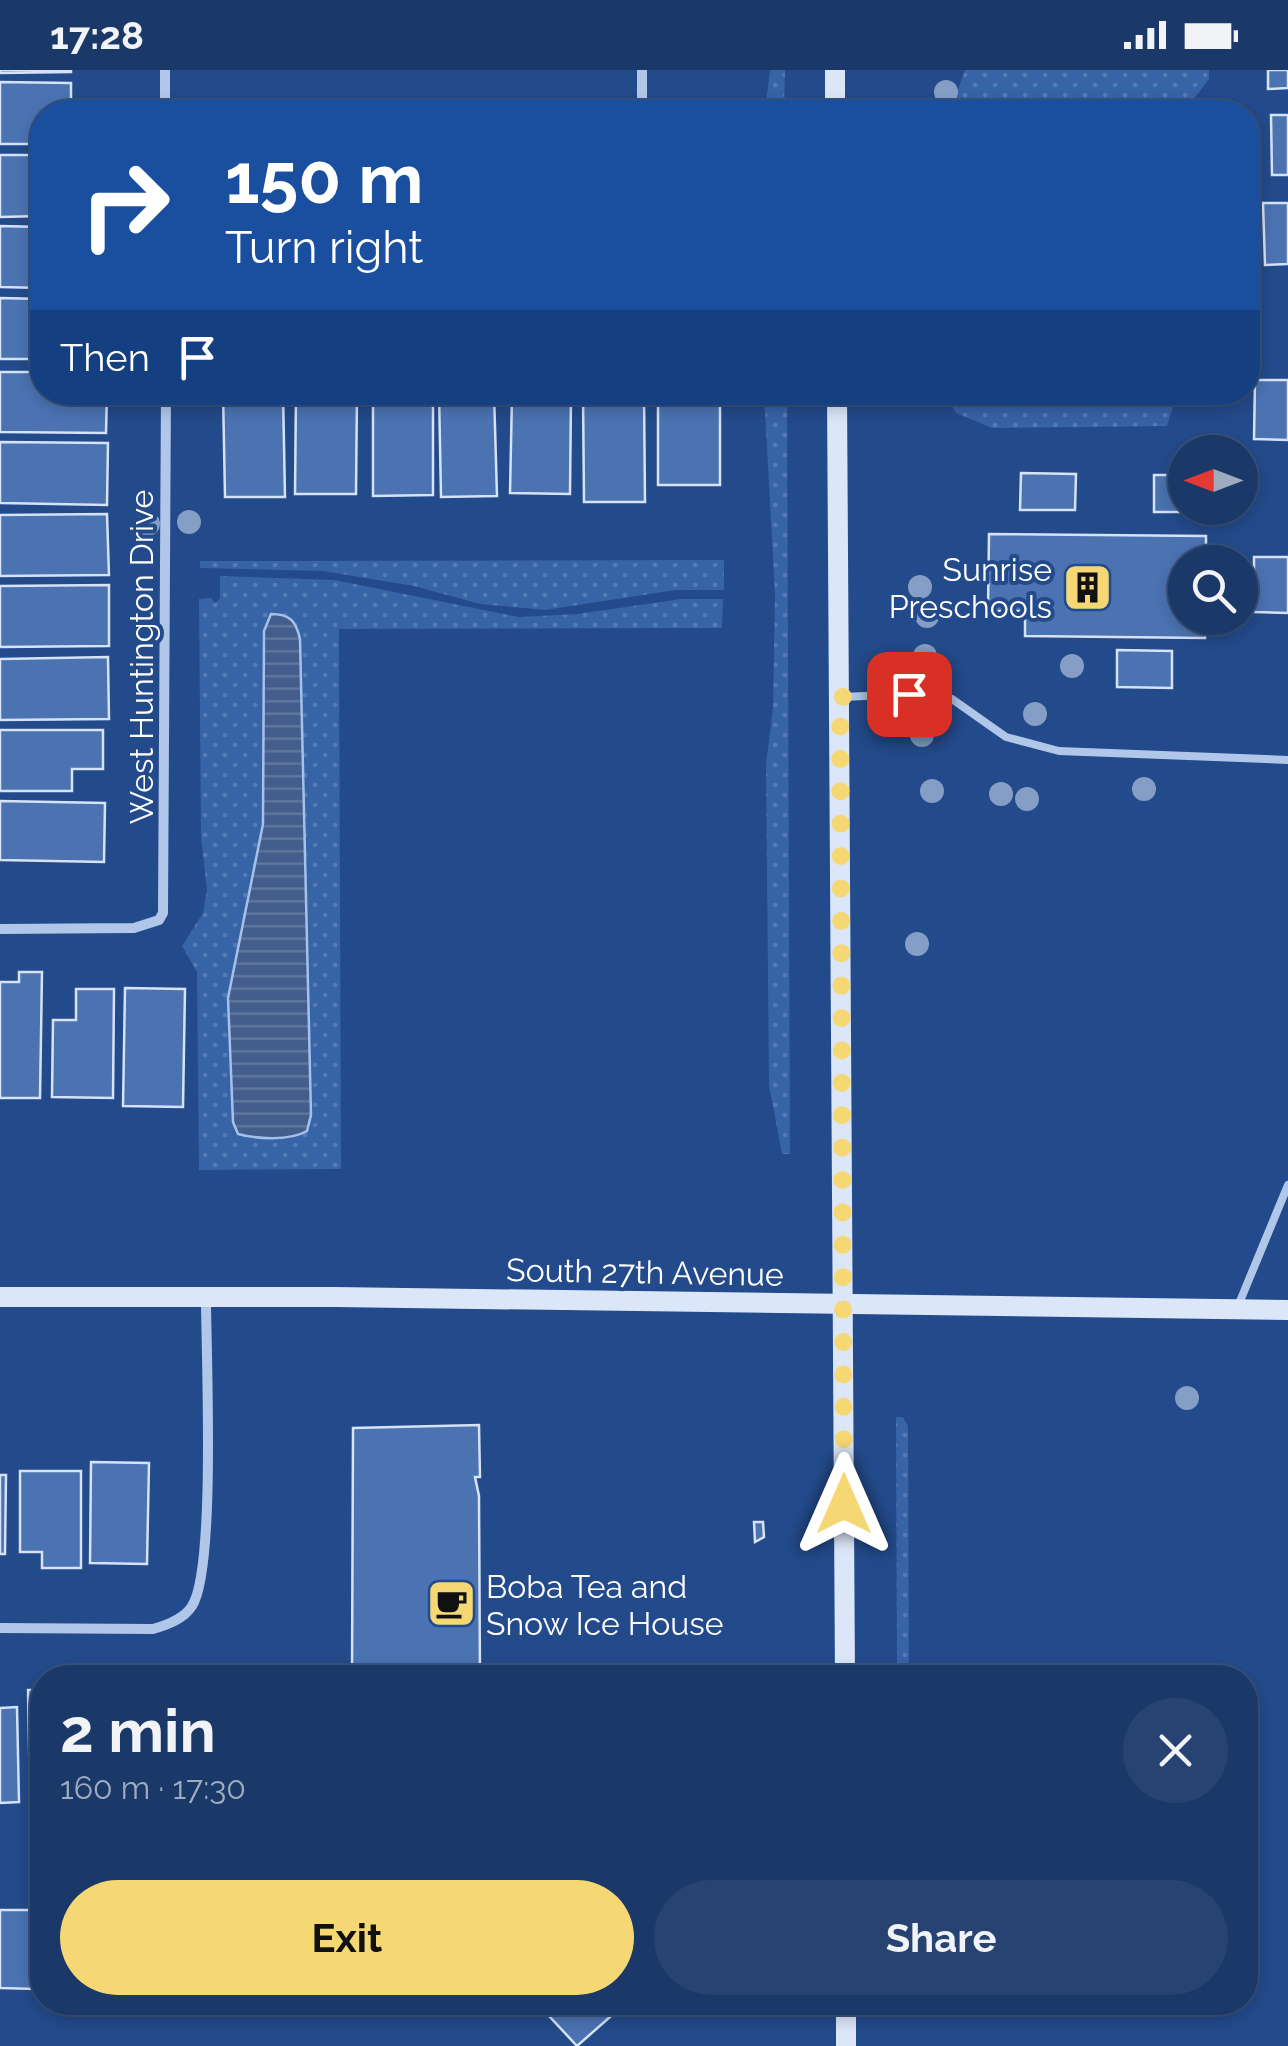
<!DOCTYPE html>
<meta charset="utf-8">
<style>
:root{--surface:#1a3868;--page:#274371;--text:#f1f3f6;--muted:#9facc0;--line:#38527c;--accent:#f5d873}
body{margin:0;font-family:Raleway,sans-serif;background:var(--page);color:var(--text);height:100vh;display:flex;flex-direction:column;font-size:38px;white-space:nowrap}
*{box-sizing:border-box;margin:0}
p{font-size:32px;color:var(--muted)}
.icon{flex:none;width:55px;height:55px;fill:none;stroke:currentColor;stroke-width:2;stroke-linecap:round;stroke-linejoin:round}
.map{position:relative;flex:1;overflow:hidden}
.details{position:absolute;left:30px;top:1595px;width:1228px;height:350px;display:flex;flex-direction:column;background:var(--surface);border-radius:40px;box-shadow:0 5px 15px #0003,0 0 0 2px var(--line)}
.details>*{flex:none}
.banner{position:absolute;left:30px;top:30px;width:1230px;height:305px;border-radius:40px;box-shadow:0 5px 15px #0003,0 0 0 2px var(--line);background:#1a4fa0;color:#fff;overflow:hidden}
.needle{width:65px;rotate:270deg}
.controls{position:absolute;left:1168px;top:365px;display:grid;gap:20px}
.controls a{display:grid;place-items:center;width:90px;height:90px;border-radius:50%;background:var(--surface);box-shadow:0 5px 15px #0003,0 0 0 2px var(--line);font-size:50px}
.pin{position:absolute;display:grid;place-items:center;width:85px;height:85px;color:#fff;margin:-42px;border-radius:20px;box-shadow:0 5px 15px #0006}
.me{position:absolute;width:110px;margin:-55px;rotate:0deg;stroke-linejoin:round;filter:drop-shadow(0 0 8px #0008)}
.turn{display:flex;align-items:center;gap:35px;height:210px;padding:0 30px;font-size:45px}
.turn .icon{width:130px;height:130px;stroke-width:2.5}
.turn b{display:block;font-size:70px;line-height:85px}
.then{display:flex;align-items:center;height:95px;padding:0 30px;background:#0003;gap:20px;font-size:38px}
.round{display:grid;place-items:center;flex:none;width:105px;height:105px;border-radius:52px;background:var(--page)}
.headline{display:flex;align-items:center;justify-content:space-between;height:170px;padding:0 30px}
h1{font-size:60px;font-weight:700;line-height:75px}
.primary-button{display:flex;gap:20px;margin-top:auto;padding:20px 30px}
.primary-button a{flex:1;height:115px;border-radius:60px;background:var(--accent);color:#111;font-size:40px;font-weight:700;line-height:115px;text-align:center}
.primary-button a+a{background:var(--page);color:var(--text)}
.status{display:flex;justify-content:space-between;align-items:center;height:70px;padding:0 50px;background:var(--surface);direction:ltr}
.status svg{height:28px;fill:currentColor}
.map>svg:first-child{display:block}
.grass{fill:url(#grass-dots)}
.water{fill:url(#water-rules);stroke:#a4c1eb;stroke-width:2.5}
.building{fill:#4b73b2;stroke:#d5e2f8;stroke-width:2.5}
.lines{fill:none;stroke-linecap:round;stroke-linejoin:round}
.service{stroke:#b0c7ea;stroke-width:8}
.minor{stroke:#b0c7ea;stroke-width:10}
.secondary{stroke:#dbe6f8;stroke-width:20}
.tree{fill:#859ec6}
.route{stroke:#f5d873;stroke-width:18;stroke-dasharray:0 32.4}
.labels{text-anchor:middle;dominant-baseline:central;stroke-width:8;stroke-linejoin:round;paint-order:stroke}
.poi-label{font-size:32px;fill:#fff;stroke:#234a8a;text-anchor:end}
.street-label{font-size:32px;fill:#fff;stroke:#234a8a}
</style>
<div class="status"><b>17:28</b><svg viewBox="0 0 49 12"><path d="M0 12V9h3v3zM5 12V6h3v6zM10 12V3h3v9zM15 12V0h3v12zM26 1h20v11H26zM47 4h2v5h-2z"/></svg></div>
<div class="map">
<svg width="1288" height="1976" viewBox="0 0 1288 1976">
<defs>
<pattern id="grass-dots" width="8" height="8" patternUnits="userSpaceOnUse" patternTransform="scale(2.5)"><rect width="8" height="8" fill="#3763a7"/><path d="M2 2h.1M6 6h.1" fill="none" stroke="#557ab4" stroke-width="1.8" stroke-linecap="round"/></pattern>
<pattern id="water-rules" width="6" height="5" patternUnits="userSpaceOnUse" patternTransform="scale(2.5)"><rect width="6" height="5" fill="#435e8d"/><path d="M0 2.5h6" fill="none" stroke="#5f769e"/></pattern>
</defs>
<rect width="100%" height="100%" fill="#234a8a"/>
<path class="grass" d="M 770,0 L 785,0 L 784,42 L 765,42 Z
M 965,0 L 1209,0 L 1209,9 L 1184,42 L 950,42 Z
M 764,323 L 787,323 L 790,1084 L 782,1084 L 769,1015 L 766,694 L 773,638 L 775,523 Z
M 945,323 L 1177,323 L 1167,356 L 992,358 L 956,343 Z
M 724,490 L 724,520 L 676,520 L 545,540 L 480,534 L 414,516 L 323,501 L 200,498 L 200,491 Z
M 220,506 L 335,510 L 519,547 L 577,544 L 681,529 L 723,529 L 722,558 L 339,559 L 341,1099 L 199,1100 L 197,902 L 182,876 L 203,843 L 207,820 L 201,766 L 199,529 L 211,528 L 215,533 L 220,529 Z
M 896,1347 L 903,1347 L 908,1356 L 909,1608 L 897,1607 Z"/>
<path class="water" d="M 271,544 C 290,544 296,551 300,569 L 311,1045 L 307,1061 C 290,1071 256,1069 238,1064 L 233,1052 L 228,928 L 263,754 L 264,561 Z"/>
<path class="building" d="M 0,0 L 71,0 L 71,2 L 0,3 Z
M 1268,0 L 1288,0 L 1288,18 L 1268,19 Z
M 0,12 L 71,13 L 71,37 L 103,38 L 103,42 L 42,42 L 42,74 L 0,74 Z
M 1271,45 L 1288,45 L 1288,105 L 1272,105 Z
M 0,85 L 42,85 L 42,146 L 0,147 Z
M 1263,133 L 1288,133 L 1288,194 L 1265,195 Z
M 0,156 L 42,157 L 42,218 L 0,217 Z
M 0,228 L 42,229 L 42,289 L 0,289 Z
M 0,302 L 42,302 L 42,322 L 107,322 L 106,363 L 0,362 Z
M 1255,310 L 1288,310 L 1288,370 L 1254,369 Z
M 223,322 L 283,322 L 285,427 L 225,427 Z
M 296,322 L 357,322 L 356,424 L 295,424 Z
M 373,322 L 433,322 L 433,425 L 373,426 Z
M 439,322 L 494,322 L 497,426 L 441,427 Z
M 583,322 L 644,322 L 645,432 L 584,432 Z
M 658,322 L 720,322 L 720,415 L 658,415 Z
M 512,325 L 571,326 L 570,424 L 510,423 Z
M 0,372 L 108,373 L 107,435 L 0,433 Z
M 1021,403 L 1076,404 L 1075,440 L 1020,440 Z
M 1154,405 L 1185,405 L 1185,438 L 1209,438 L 1209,442 L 1154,442 Z
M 107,444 L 109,505 L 0,506 L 0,445 Z
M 989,464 L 1206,466 L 1206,492 L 1185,492 L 1185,548 L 1206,548 L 1205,568 L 1025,566 L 1025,541 L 988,541 Z
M 1254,487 L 1288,487 L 1288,543 L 1254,542 Z
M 109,515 L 109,576 L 0,577 L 0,516 Z
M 1117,580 L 1172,581 L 1172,618 L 1117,617 Z
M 108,587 L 109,649 L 0,650 L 0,589 Z
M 0,660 L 103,660 L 103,699 L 72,699 L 72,721 L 0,721 Z
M 0,731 L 105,733 L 104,792 L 0,790 Z
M 19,902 L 42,902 L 40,1028 L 0,1028 L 0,912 L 19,912 Z
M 125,918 L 185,919 L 183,1037 L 123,1036 Z
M 76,919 L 114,919 L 113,1028 L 52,1027 L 53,950 L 76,950 Z
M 479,1355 L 480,1407 L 475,1407 L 479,1426 L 480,1608 L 352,1608 L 353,1358 Z
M 91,1392 L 149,1393 L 147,1494 L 90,1493 Z
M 20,1401 L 81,1401 L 81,1498 L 42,1498 L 42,1482 L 20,1482 Z
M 0,1405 L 6,1405 L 5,1484 L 0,1484 Z
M 754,1452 L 763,1452 L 764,1467 L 755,1472 Z
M 28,1620 L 42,1620 L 42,1729 L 30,1729 Z
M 17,1637 L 19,1732 L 0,1733 L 0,1638 Z
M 0,1840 L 36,1840 L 35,1919 L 0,1918 Z
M 536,1932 L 627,1932 L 577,1976 Z"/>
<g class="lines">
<path class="service" d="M 843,627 L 909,624 L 952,629 L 1006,667 L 1059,681 L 1288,690
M 1238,1236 L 1288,1115"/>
<path class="minor" d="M 165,0 L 165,42
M 642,0 L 642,42
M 0,859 L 134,858 L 159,850 L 163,843 L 166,322
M 0,1558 L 153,1559 C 167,1555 184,1549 192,1536 C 216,1499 206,1284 206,1228"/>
<path class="secondary" d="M 835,0 L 835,42
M 837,322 L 845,1608
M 0,1227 L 335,1227 L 1288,1240
M 846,1932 L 846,1976"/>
</g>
<g class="tree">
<circle cx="946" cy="22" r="12"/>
<circle cx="189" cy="452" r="12"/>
<circle cx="148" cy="454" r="12"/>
<circle cx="920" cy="517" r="12"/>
<circle cx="927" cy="546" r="12"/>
<circle cx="925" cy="586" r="12"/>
<circle cx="1072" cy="596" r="12"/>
<circle cx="1035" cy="644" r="12"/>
<circle cx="922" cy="665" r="12"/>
<circle cx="1144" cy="719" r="12"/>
<circle cx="932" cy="721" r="12"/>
<circle cx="1001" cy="724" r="12"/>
<circle cx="1027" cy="729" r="12"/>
<circle cx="917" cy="874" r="12"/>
<circle cx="1187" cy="1328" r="12"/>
</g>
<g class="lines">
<path class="route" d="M 844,1434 L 840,627 L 909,624"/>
</g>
<defs>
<symbol id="building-square" viewBox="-11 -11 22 22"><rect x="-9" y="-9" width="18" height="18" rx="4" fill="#f5d873" stroke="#234a8a"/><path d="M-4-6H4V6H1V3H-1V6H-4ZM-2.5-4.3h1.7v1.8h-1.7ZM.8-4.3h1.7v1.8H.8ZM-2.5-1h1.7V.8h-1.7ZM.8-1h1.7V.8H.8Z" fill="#111"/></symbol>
<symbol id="cafe-square" viewBox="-11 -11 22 22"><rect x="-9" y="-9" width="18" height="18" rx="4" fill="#f5d873" stroke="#234a8a"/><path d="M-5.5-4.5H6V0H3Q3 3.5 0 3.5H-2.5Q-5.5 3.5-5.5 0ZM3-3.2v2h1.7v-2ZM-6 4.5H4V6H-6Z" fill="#111"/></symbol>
</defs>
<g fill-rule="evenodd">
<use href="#building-square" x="1060" y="490" width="55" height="55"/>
<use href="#cafe-square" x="424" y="1506" width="55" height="55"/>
</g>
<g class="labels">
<g class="poi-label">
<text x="1052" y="499">Sunrise<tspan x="1052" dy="37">Preschools</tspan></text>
<text x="486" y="1516" text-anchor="start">Boba Tea and<tspan x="486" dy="37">Snow Ice House</tspan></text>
</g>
<g class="street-label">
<text transform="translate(141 587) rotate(-90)">West Huntington Drive</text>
<text transform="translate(645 1202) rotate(1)">South 27th Avenue</text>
</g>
</g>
</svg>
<div class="controls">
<a><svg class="needle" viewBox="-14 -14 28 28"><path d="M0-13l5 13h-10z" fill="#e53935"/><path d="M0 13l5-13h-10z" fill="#9facc0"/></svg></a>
<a><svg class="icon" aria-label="search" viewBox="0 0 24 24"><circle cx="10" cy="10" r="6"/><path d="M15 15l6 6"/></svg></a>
</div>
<div class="pin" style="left:909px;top:624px;background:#d93025"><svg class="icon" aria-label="arrive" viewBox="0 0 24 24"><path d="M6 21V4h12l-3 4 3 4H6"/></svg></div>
<svg class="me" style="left:844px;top:1434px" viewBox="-20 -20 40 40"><path d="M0-17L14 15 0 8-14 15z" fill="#f5d873" stroke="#fff" stroke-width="4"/></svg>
<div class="banner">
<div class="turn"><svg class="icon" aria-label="right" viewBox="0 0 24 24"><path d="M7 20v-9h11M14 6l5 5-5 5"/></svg><div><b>150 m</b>Turn right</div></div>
<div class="then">Then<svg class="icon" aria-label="arrive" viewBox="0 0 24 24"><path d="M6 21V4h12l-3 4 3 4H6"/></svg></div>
</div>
<section class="details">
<div class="headline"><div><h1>2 min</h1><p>160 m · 17:30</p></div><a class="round"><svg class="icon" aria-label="close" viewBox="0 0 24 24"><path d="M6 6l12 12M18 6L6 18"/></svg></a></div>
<div class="primary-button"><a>Exit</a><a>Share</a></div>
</section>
</div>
